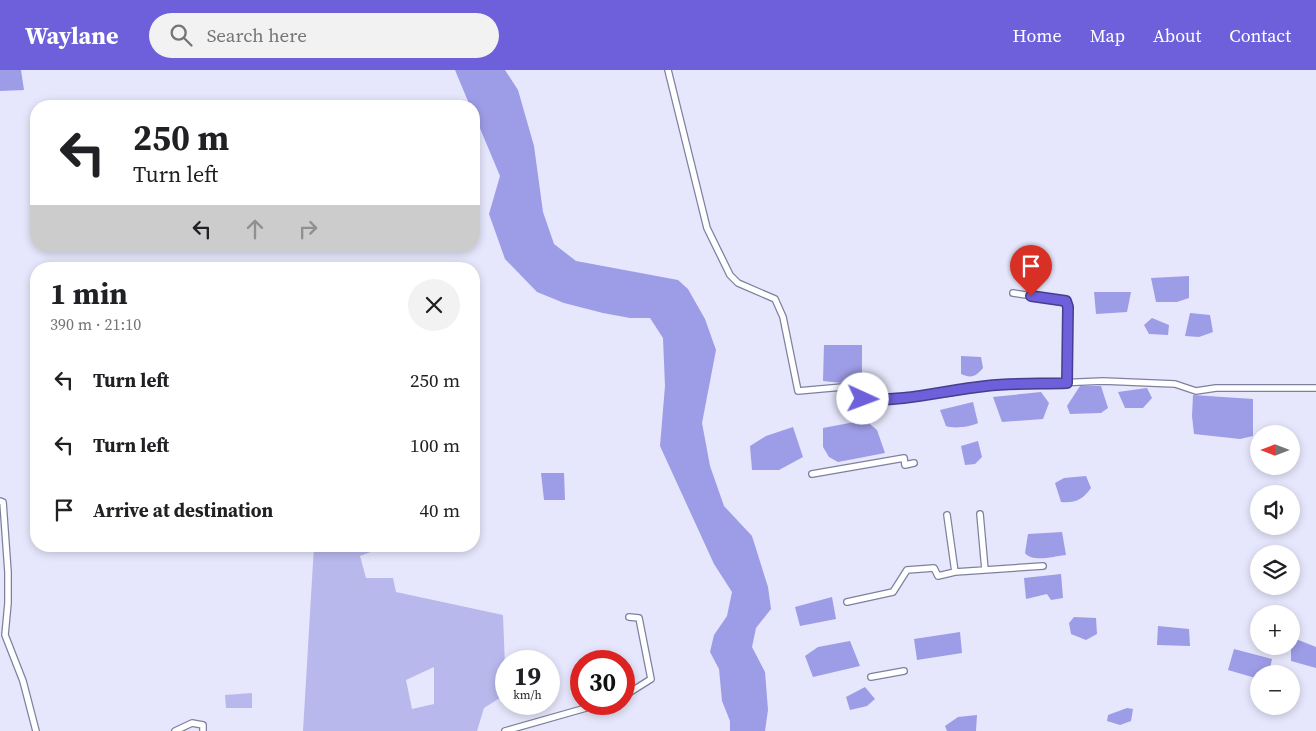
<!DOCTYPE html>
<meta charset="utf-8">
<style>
:root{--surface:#fff;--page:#f2f2f2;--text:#202124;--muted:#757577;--accent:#6d60da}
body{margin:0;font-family:"Source Serif 4",serif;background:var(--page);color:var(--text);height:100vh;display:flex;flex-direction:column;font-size:19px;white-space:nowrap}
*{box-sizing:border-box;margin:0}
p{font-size:16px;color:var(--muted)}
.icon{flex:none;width:28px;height:28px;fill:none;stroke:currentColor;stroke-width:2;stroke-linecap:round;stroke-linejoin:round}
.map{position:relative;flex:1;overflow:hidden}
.sheet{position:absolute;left:30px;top:192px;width:450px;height:290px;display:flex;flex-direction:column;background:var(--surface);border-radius:20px;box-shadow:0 2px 8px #0003}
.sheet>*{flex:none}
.banner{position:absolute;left:30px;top:30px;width:450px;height:152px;border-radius:20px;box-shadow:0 2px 8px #0003;background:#fff;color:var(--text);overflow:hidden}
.needle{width:32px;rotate:270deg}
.tools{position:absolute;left:1250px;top:355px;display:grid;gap:10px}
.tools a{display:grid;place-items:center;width:50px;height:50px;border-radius:50%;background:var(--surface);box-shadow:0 2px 8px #0003;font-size:25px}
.speed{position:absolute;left:495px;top:580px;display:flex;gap:10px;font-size:25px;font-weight:700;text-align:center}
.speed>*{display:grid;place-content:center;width:65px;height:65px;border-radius:50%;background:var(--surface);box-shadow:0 2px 8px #0003;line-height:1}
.speed small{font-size:12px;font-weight:400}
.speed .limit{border:8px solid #d22;background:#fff;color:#111}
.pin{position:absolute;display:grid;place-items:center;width:42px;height:42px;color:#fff;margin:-51px -21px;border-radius:50% 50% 50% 0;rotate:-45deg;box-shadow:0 0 5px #0007}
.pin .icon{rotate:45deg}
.me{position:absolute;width:55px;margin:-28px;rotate:92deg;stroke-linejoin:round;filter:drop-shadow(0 0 4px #0008)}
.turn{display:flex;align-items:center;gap:18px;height:105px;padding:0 20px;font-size:22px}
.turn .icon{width:65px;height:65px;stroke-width:2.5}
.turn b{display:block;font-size:35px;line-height:42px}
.lanes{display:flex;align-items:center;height:48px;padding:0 20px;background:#0003;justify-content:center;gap:25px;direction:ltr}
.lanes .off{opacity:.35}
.round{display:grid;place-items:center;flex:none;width:52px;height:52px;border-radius:26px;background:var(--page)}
.summary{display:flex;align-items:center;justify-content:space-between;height:85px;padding:0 20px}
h1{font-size:30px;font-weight:700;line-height:38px}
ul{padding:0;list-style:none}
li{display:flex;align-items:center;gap:15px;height:65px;padding:0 20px}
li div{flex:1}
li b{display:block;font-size:19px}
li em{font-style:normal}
header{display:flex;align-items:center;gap:30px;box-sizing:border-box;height:70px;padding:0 25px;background:var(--accent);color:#fff}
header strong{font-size:24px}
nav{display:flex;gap:28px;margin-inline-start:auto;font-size:18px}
.search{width:350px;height:45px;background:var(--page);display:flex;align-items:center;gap:12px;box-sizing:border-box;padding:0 18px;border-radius:28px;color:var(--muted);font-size:19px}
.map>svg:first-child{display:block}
.green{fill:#b8b8ed;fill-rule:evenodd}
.water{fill:#9d9ce6}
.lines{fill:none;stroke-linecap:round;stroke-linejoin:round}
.minor-casing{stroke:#7f809f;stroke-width:8}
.minor{stroke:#fff;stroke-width:5.5}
.route-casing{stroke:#473e8e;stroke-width:12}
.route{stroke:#6d60da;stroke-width:9}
</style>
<header>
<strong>Waylane</strong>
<div class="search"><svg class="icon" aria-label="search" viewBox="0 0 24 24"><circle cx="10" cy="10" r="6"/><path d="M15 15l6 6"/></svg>Search here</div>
<nav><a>Home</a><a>Map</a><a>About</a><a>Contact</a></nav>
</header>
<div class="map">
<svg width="1316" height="661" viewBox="0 0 1316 661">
<rect width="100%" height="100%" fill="#e6e6fc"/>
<path class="green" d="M 314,476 L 379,476 L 379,479 L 360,486 L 366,508 L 393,508 L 396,522 L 503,545 L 506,624 L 484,638 L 477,661 L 303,661 ZM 434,597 L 434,634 L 412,639 L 406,610 Z
M 252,623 L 252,638 L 226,638 L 225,625 Z"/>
<path class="water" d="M 0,0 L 21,0 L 24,20 L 0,21 Z
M 455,0 L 505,0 L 518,20 L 534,76 L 543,142 L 554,174 L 576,191 L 678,210 L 688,219 L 705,249 L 716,280 L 702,353 L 710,396 L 724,436 L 752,466 L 768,517 L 771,539 L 756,558 L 752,577 L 765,602 L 768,640 L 765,661 L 730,661 L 730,651 L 722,631 L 719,599 L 710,582 L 714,565 L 727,546 L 732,522 L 714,494 L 660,376 L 665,316 L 663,268 L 650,248 L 630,248 L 603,243 L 564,233 L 537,222 L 505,189 L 489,144 L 500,106 L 474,44 L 474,36 L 470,36 Z
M 1189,206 L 1189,228 L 1177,232 L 1156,232 L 1151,208 Z
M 1094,222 L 1131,222 L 1127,242 L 1096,244 Z
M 1190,243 L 1210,245 L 1213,262 L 1199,267 L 1185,266 Z
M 1152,248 L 1169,255 L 1168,265 L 1149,264 L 1144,255 Z
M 824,275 L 862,275 L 862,310 L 842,313 L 823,311 Z
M 961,286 L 981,287 L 983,298 C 976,306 972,309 961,304 Z
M 1080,316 L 1101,316 L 1108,338 L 1101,343 L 1070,344 L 1067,336 Z
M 1147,318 L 1152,328 L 1143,338 L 1125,338 L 1118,322 Z
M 1041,322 L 1049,333 L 1043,349 L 1002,352 L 993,327 Z
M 1193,325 L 1253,329 L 1253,366 L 1240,369 L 1194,364 L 1192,346 Z
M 973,332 L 978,353 C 970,357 954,359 946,356 L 940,340 Z
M 865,350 L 877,360 L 885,383 L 838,392 L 829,387 L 823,377 L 823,358 Z
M 793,357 L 803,387 L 779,400 L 752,400 L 750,376 L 766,366 Z
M 978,371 L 982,387 L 975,394 L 965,395 L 961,376 Z
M 541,403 L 564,403 L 565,430 L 544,430 Z
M 1086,406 L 1091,418 C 1082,430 1076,433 1061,432 L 1055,413 L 1064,408 Z
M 1062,462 L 1066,485 C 1054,486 1033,493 1025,483 L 1028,464 Z
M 1061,504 L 1063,528 L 1051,530 L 1047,524 L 1026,529 L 1024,508 Z
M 832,527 L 836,549 L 800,556 L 795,537 Z
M 1074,547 L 1096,548 L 1097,564 L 1086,570 L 1071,564 L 1069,553 Z
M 1158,556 L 1189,559 L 1190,576 L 1157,575 Z
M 960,562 L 962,583 L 917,590 L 914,569 Z
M 1291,567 L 1316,577 L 1316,598 L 1291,591 Z
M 850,571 L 860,596 L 813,607 L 805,586 L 818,577 Z
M 1234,579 L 1272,589 L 1269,604 L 1259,604 L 1259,609 L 1228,600 Z
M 865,617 L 875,629 L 867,636 L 850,640 L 846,627 Z
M 1127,638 L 1133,639 L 1131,651 L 1120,655 L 1107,651 L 1108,645 Z
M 977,645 L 976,661 L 947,661 L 945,656 L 958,647 Z"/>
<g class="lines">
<defs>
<path id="minor" d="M 668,0 L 707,158 L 730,205 L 738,213 L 775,229 L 783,247 L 798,321 L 854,316 L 860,320 L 863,329 L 881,330 L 949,323 L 985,316 L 1103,311 L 1175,314 L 1196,321 L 1216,318 L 1316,318
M 1013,223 L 1066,231 L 1068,237 L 1067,313
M 812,404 L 904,388 L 905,395 L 914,393
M 0,431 L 3,432 L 8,502 L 8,533 L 5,565 L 23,611 L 36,661
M 980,444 L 985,500
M 955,502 L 1043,496
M 847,532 L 893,522 L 907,500 L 934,498 L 938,506 L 955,502 L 947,445
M 871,607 L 904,601
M 624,626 L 651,609 L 639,548 L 629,547
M 175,661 L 192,653 L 203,655 L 203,661
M 505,661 L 600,634"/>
</defs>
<use href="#minor" class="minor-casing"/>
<use href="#minor" class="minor"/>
</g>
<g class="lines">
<defs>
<path id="route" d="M 863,329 C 905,332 945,320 986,316 C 1013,313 1040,314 1067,313 L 1068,237 L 1066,231 L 1031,226"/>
</defs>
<use href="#route" class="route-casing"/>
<use href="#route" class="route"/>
</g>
</svg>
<div class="tools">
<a><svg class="needle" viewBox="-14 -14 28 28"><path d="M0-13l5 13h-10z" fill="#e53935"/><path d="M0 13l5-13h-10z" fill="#757577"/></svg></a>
<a><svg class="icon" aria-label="sound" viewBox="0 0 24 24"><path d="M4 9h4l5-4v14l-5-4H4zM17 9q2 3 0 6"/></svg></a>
<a><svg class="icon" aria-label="layers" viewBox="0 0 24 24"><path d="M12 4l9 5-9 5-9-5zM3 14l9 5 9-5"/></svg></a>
<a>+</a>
<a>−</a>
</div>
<div class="speed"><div>19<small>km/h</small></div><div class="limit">30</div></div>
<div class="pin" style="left:1031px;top:226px;background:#d93025"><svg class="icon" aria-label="arrive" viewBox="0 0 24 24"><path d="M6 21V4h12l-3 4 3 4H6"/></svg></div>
<svg class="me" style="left:863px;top:329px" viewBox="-20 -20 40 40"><circle r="19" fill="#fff"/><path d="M0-13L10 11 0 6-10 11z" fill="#6d60da"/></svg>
<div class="banner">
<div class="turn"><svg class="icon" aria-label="left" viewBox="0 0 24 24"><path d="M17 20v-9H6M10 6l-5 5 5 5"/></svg><div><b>250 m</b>Turn left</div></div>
<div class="lanes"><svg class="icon" aria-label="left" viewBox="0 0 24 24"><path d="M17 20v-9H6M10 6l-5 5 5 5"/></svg><svg class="icon off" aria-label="ahead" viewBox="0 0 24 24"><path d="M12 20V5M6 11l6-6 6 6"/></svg><svg class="icon off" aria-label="right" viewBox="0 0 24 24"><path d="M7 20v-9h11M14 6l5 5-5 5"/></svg></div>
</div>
<section class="sheet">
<div class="summary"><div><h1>1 min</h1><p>390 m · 21:10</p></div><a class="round"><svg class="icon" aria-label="close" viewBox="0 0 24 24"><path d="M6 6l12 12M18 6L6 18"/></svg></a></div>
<ul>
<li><svg class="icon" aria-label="left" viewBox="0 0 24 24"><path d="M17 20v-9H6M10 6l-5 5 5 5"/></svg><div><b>Turn left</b></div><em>250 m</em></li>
<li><svg class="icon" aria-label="left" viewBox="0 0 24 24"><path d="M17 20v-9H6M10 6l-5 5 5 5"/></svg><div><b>Turn left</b></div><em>100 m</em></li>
<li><svg class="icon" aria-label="arrive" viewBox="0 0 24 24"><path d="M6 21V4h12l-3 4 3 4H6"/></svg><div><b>Arrive at destination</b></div><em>40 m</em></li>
</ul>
</section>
</div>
